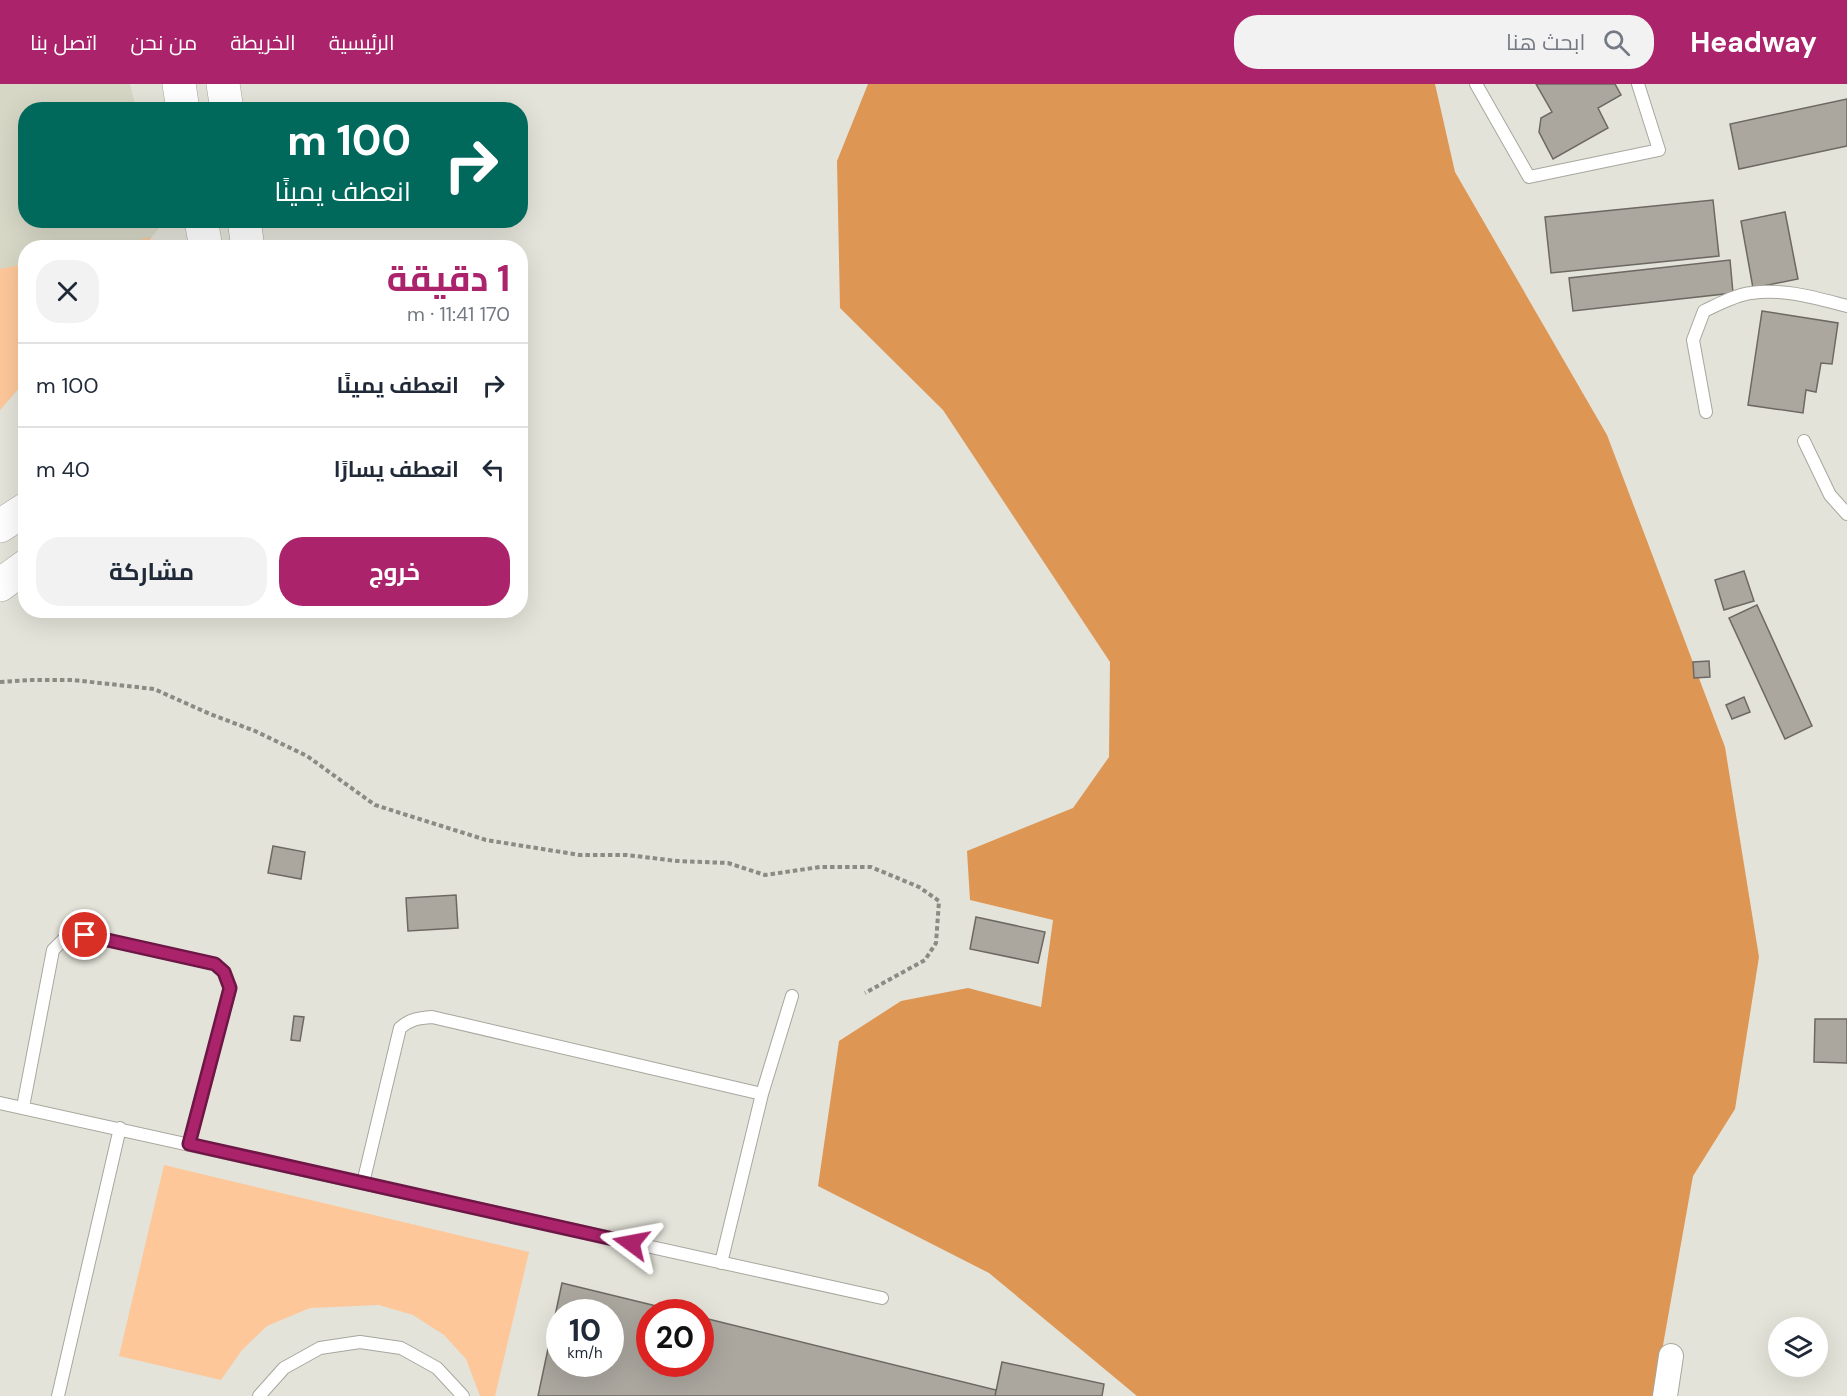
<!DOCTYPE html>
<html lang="ar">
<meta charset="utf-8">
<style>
:root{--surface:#fff;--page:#f2f2f3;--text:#1f2937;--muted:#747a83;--line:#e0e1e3;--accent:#aa236b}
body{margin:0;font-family:"DM Sans",Cairo,sans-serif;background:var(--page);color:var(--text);direction:rtl;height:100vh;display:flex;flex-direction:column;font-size:22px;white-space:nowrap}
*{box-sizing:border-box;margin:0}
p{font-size:20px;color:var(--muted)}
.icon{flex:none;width:33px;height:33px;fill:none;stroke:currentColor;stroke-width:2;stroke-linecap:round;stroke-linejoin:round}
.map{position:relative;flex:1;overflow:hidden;direction:ltr}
.sheet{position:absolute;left:18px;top:156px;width:510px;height:378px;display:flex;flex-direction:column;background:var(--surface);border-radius:24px;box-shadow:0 6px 24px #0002;direction:rtl}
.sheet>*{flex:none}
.top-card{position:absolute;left:18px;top:18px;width:510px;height:126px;border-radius:24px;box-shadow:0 6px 24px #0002;direction:rtl;background:#00695c;color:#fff;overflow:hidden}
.controls{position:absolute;left:1768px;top:1233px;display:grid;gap:12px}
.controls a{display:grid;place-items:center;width:60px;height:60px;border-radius:50%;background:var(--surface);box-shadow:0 6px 24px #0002;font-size:30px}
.speed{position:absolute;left:546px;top:1215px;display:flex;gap:12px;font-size:30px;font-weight:700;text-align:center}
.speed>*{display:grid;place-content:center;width:78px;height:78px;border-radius:50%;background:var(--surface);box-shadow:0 6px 24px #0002;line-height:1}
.speed small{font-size:15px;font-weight:400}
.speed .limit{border:9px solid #d22;background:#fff;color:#111}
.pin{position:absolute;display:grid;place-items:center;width:51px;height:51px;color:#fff;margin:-26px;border:3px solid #fff;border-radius:50%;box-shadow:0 2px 6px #0007}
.me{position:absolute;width:66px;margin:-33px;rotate:283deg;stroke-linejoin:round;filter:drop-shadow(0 0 4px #0008)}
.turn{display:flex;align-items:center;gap:21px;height:126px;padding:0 18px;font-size:27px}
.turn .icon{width:78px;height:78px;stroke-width:2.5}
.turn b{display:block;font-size:42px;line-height:51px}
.round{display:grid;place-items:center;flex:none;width:63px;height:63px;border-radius:24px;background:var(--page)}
.headline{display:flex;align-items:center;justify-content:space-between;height:102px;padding:0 18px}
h1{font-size:36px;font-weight:700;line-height:45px;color:var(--accent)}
.action{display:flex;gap:12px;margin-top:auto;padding:12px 18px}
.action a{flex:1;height:69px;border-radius:24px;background:var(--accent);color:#fff;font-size:24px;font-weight:700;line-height:69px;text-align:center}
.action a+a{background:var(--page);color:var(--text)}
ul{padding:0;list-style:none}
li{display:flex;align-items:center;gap:18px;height:84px;padding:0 18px;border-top:2px solid var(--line)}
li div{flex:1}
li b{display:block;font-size:22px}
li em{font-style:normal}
header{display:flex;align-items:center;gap:36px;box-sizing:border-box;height:84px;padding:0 30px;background:var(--accent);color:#fff}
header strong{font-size:28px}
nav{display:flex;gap:33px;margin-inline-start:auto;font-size:21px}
.search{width:420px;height:54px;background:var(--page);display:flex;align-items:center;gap:15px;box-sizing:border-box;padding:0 21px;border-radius:24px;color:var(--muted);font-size:22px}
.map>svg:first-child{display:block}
.built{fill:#d7d7c6}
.green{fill:#fdc79a}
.forest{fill:#de9655}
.building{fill:#aba79f;stroke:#6d6962;stroke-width:1.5;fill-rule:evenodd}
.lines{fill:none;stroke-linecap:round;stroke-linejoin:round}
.lane-casing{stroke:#a7a79e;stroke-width:14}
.street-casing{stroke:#a7a79e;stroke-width:26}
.secondary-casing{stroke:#a7a79e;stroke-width:34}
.path{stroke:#8b8b84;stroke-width:4;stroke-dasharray:4.5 3;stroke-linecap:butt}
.lane{stroke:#fff;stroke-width:12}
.street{stroke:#fff;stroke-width:24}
.secondary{stroke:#fff;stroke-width:33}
.route-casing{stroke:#6e1746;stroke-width:15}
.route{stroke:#aa236b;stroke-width:10}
</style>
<header>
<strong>Headway</strong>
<div class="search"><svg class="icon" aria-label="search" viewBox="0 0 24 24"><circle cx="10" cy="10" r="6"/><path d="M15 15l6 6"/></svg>ابحث هنا</div>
<nav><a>الرئيسية</a><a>الخريطة</a><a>من نحن</a><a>اتصل بنا</a></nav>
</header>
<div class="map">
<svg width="1847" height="1312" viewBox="0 0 1847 1312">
<rect width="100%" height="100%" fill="#e3e3d9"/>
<path class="built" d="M 0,0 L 130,0 L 136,25 L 26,26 L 26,136 L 158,137 L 159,144 L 143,163 L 26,164 L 25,297 L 0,326 Z"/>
<path class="green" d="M 152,153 L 143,163 L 105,163 Z
M 25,180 L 25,297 L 0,326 L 0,185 Z
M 164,1081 L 529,1168 L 495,1312 L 480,1312 L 466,1275 L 444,1251 L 413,1231 L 379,1221 L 310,1224 L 267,1242 L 242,1266 L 221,1296 L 119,1272 Z"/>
<path class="forest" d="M 868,0 L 1435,0 L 1455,88 L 1607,351 L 1725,663 L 1759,873 L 1735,1025 L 1693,1092 L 1654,1312 L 1137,1312 L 989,1189 L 818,1102 L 839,957 L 901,917 L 968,904 L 1041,923 L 1053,836 L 970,816 L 967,767 L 1073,724 L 1109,673 L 1110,578 L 943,326 L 840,224 L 837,77 Z"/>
<path class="building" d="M 1536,0 L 1615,0 L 1621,11 L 1598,24 L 1608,44 L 1553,75 L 1539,48 L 1541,34 L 1552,28 Z
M 1847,15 L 1847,62 L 1739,85 L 1730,40 Z
M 1713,116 L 1719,172 L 1551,189 L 1545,133 Z
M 1785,128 L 1798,195 L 1753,204 L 1741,137 Z
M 1730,176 L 1733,209 L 1573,227 L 1569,194 Z
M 1762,227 L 1838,239 L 1832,280 L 1821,279 L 1816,308 L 1806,306 L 1803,329 L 1748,321 Z
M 1744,487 L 1754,517 L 1724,526 L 1715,496 Z
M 1757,521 L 1812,642 L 1785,655 L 1729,534 Z
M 1709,577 L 1710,593 L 1694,594 L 1693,578 Z
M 1744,613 L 1750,628 L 1732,635 L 1726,621 Z
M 273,762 L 305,768 L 301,795 L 268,789 Z
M 456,811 L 458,844 L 408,847 L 406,814 Z
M 976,833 L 1045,848 L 1038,879 L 970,865 Z
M 294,932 L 304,933 L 300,957 L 291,956 Z
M 1815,935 L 1847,935 L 1847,979 L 1814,978 Z
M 562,1199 L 681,1228 L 650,1228 L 650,1280 L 700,1280 L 700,1233 L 996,1306 L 995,1312 L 538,1312 ZM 560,1228 L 610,1228 L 610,1280 L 560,1280 Z
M 1002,1278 L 1104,1300 L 1102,1312 L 995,1312 Z"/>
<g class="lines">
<defs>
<path id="lane" d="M 1476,0 L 1529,93 L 1659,66 L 1638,0
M 1706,328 L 1693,256 L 1704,227 C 1719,220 1735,211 1751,209 C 1784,204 1816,214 1847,222
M 1804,357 L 1830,411 L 1847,430
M 0,1019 L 882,1214
M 23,1023 L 53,866 L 65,854 L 85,851 L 215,880 L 224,888 L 230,905 L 189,1060
M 363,1099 L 400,944 C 410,935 419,934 432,933 L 762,1010
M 721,1179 L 762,1010 L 792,912
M 58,1312 L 120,1044
M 259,1312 L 284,1284 L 320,1264 L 360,1258 L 401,1264 L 437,1284 L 463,1312"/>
<path id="street" d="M 1665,1312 L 1671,1272"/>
<path id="secondary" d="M 179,0 L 183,26
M 223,0 L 227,26
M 201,136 L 206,164
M 244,136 L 248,164
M 0,442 L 26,425
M 0,501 L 26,482"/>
</defs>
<use href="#lane" class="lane-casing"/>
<use href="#street" class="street-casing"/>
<use href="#secondary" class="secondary-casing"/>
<path class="path" d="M 0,598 L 32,596 L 73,596 L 154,605 L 210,630 L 255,647 L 307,672 L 375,721 L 486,756 L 580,771 L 627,771 L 677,777 L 728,779 L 765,791 L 820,783 L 871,783 L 919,803 L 939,817 L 936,859 L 925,876 L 865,909"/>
<use href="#lane" class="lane"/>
<use href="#street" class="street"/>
<use href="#secondary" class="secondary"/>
</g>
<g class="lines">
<defs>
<path id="route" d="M 85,851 L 215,880 L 224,888 L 230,904 L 189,1060 L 631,1159"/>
</defs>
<use href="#route" class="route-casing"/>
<use href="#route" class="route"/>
</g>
</svg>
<div class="controls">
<a><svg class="icon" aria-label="layers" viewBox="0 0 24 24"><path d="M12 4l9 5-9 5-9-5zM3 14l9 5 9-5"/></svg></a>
</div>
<div class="speed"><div>10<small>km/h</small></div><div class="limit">20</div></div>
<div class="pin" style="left:85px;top:851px;background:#d93025"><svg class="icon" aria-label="arrive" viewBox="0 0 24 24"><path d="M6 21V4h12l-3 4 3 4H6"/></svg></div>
<svg class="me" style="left:631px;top:1159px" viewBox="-20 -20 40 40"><path d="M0-17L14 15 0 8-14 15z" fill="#aa236b" stroke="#fff" stroke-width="4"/></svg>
<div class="top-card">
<div class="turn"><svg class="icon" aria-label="right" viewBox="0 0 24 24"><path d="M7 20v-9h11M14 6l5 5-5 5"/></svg><div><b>100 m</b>انعطف يمينًا</div></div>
</div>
<section class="sheet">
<div class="headline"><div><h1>1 دقيقة</h1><p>170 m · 11:41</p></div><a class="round"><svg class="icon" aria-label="close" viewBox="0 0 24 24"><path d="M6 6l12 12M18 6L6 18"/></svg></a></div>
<ul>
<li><svg class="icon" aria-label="right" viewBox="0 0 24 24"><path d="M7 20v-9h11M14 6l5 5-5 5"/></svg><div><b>انعطف يمينًا</b></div><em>100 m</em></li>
<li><svg class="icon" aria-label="left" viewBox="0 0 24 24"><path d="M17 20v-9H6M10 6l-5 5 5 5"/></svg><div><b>انعطف يسارًا</b></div><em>40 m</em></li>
</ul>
<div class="action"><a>خروج</a><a>مشاركة</a></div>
</section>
</div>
